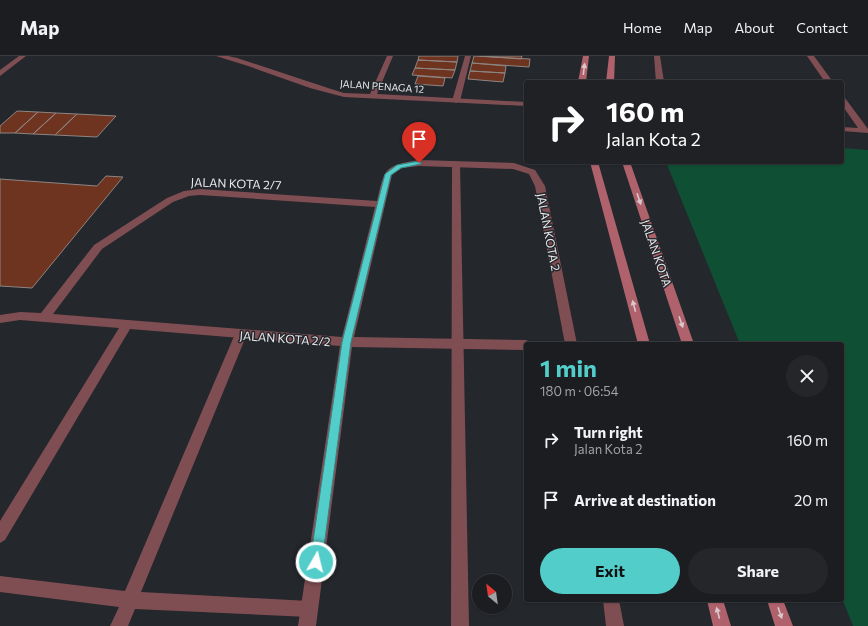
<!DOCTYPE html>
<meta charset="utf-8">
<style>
:root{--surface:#1b1d21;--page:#24262a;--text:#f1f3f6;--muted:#a0a2a5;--line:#393b3f;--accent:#53cdca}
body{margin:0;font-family:Commissioner,sans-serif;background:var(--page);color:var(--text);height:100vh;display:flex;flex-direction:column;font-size:15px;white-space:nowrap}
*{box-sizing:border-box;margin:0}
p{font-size:13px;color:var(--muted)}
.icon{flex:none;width:22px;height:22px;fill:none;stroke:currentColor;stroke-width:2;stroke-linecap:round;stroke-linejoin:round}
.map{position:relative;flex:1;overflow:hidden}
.sheet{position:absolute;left:524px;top:286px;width:320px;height:260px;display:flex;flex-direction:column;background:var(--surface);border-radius:4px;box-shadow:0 1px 3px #0004,0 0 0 1px var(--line)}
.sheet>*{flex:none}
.guide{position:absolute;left:524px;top:24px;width:320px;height:84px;border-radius:4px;box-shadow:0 1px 3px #0004,0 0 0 1px var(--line);background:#202124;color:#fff;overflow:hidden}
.needle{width:26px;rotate:331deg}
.fabs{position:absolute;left:472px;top:518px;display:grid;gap:8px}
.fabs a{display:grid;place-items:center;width:40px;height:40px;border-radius:50%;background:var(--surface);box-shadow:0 1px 3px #0004,0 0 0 1px var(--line);font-size:20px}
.pin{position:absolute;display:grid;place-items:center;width:34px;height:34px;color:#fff;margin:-41px -17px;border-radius:50% 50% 50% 0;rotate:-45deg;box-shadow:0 0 4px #0007}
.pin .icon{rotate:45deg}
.me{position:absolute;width:44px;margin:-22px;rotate:8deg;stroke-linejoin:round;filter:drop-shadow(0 0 3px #0008)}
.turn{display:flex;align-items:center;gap:14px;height:84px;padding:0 16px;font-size:18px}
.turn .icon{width:52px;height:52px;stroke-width:2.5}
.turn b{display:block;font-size:28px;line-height:34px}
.round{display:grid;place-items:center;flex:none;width:42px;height:42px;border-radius:21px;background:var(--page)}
.summary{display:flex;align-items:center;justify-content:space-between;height:68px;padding:0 16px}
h1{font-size:24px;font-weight:700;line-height:30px;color:var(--accent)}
.cta{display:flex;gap:8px;margin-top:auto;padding:8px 16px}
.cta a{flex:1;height:46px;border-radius:24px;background:var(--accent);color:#111;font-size:16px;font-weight:700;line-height:46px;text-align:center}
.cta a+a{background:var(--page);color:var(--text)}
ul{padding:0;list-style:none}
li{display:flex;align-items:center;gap:12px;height:60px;padding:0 16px}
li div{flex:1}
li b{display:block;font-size:15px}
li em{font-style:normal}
header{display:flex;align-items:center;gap:24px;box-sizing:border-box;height:56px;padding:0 20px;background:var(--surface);border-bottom:1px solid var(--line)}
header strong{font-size:19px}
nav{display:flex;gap:22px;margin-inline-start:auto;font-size:14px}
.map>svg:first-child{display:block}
.green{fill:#0f5034}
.building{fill:#6e341f;stroke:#8d8683}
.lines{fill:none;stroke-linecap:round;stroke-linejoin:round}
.lane{fill:#7f4e53;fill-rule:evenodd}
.street{fill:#7f4e53;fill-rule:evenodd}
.secondary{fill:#b0626c;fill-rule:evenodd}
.oneway{fill:#d9c7cc}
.route{fill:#53cdca;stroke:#368583}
.labels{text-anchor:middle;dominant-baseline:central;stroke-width:3;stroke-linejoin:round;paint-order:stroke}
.far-street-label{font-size:10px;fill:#e7e9ec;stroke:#24272c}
.street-label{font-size:12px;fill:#e7e9ec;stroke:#24272c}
</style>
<header>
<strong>Map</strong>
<nav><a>Home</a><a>Map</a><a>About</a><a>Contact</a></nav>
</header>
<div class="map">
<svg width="868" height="570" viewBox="0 0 868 570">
<rect width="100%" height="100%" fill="#24272c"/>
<path class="green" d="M 842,92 L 868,94 L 868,570 L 853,570 L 842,542 L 842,288 L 740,288 L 666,106 L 842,106 Z"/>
<path class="building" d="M 419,0 L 458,0 L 457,6 L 418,4 Z
M 474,0 L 530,3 L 529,11 L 472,7 Z
M 480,0 L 522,0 L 521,3 Z
M 418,4 L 457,6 L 455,14 L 415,12 Z
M 472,7 L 506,10 L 505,17 L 470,15 Z
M 415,12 L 455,14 L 452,22 L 412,19 Z
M 470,15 L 505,17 L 503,26 L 468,23 Z
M 418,20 L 445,22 L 443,30 L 415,28 Z
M 17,55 L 38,56 L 15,77 L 0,77 L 0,70 Z
M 38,56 L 56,57 L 33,78 L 15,77 Z
M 56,57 L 77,58 L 55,79 L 33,78 Z
M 77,58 L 116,60 L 97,81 L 55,79 Z
M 106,120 L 123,121 L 32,232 L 0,230 L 0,123 L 97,130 Z"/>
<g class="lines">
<path class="lane" d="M 465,0 L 471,0 L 460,45 L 456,47 L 452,45 Z
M 456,105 L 460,108 L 469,570 L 451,570 L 452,108 Z
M 241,273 L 245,275 L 247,278 L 141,536 L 309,545 L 315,547 L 317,553 L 315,559 L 309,561 L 135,553 L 128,570 L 110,570 L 119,551 L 0,536 L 0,520 L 125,535 L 235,278 L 237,275 Z"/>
<path class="street" d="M 19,0 L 26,0 L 0,20 L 0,14 Z
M 216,0 L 228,0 L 237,2 L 331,33 L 344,37 L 370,38 L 387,0 L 393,0 L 377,38 L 526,46 L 526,50 L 344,41 L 310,32 L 248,10 Z
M 654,0 L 660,0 L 664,26 L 656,26 Z
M 807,0 L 814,0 L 833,26 L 825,26 Z
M 842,42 L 845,42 L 868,73 L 868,77 L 842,75 L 842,71 L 858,72 L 842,49 Z
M 419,104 L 514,107 L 535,114 L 545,130 L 577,288 L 565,288 L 535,130 L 529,118 L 513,113 L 419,110 L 402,112 L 392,119 L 354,281 L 526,284 L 530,286 L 532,288 L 526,288 L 526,294 L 352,291 L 316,570 L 298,570 L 340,290 L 130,273 L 5,484 L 0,487 L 0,465 L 119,272 L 20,264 L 0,267 L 0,259 L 20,256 L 41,257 L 94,189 L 167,142 L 184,135 L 200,133 L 377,145 C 385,111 384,110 419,104 ZM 200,139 L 375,151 L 342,281 L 53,258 L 102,193 L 173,146 L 189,140 Z
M 603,544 L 619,544 L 624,570 L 606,570 Z"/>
<path class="secondary" d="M 583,0 L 589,0 L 586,26 L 578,26 Z
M 609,0 L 615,0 L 614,26 L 606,26 Z
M 590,106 L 598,106 L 650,288 L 638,288 Z
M 622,106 L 630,106 L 694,288 L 682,288 Z
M 707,544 L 723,544 L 731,570 L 713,570 Z
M 767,544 L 783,544 L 793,570 L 775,570 Z"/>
</g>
<defs><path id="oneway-solid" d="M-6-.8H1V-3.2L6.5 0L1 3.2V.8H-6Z"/></defs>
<g class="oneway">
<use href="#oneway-solid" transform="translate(584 13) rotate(-83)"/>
<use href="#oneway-solid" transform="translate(639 143) rotate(71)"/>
<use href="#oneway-solid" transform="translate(634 250) rotate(-105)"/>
<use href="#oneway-solid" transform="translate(681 266) rotate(71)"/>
<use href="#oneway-solid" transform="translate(718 557) rotate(-105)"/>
<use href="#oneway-solid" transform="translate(780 557) rotate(71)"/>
</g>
<path class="route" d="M 419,105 L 421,106 L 421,108 L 401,112 L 391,119 L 351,286 L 322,506 L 320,510 L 316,512 L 312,510 L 310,506 L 342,286 L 385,118 L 397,109 Z"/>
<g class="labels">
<g class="far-street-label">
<text transform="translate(382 30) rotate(4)">JALAN PENAGA 12</text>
</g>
<g class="street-label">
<text transform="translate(236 127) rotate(2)">JALAN KOTA 2/7</text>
<text transform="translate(549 176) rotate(79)">JALAN KOTA 2</text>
<text transform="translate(657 197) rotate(71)">JALAN KOTA</text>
<text transform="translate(285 282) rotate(4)">JALAN KOTA 2/2</text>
</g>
</g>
</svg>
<div class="fabs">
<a><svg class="needle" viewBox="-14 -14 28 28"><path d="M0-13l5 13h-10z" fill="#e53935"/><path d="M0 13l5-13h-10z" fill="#a0a2a5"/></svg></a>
</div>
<div class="pin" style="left:419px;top:107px;background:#d93025"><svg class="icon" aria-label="arrive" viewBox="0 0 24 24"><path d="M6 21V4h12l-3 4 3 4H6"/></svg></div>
<svg class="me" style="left:316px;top:506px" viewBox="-20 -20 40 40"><circle r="17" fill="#53cdca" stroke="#fff" stroke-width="3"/><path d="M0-11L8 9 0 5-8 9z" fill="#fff"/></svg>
<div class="guide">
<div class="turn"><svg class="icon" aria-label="right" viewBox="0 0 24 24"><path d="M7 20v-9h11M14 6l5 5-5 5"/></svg><div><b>160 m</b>Jalan Kota 2</div></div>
</div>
<section class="sheet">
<div class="summary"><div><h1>1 min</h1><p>180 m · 06:54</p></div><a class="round"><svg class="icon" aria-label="close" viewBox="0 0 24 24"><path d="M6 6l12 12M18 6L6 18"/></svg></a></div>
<ul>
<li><svg class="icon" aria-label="right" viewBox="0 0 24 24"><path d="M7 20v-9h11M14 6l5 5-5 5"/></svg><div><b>Turn right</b><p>Jalan Kota 2</p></div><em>160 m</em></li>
<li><svg class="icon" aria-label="arrive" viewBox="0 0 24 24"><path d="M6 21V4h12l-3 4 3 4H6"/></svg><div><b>Arrive at destination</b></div><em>20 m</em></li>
</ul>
<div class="cta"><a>Exit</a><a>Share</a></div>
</section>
</div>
